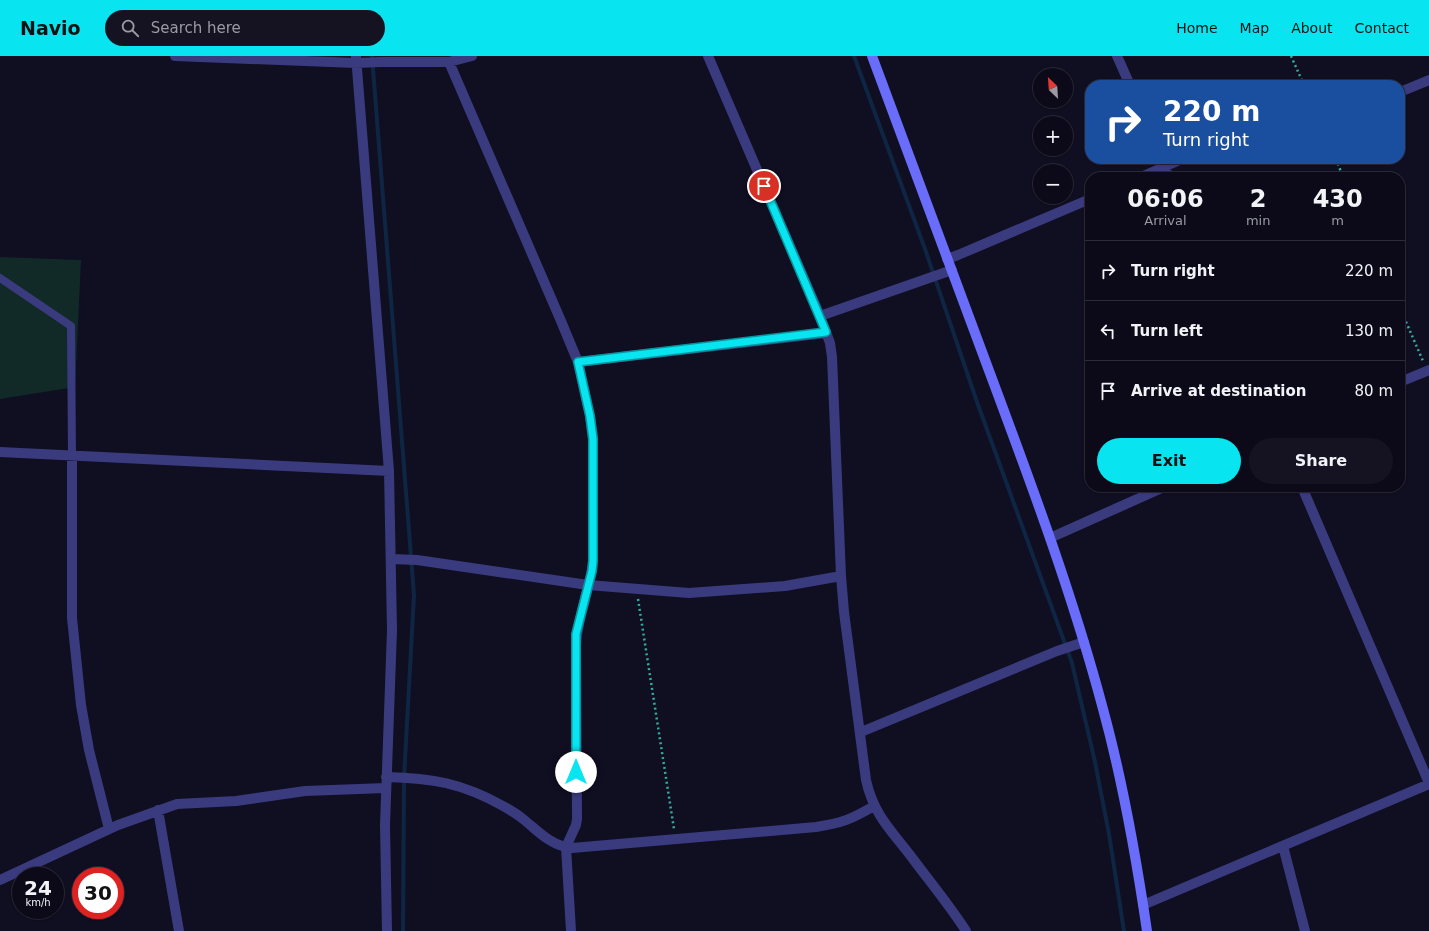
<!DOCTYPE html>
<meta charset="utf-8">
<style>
:root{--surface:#0c0a19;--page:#151322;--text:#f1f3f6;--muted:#9a9aa2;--line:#2c2b38;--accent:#08e5f0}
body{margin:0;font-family:"DejaVu Sans",sans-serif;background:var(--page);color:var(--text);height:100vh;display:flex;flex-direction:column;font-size:15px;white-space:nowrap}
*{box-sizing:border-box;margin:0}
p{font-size:13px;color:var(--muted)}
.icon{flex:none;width:22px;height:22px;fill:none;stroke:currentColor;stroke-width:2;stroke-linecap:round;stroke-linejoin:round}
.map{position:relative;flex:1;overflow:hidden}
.drawer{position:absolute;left:1085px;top:116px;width:320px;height:320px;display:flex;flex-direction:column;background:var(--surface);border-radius:16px;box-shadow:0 1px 3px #0004,0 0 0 1px var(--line)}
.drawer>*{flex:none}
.top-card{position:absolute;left:1085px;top:24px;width:320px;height:84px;border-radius:16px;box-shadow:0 1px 3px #0004,0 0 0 1px var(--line);background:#1a4fa0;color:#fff;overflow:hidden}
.needle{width:26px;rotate:335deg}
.controls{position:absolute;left:1033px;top:12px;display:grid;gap:8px}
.controls a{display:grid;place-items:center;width:40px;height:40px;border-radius:50%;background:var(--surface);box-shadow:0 1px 3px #0004,0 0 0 1px var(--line);font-size:20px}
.speed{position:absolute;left:12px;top:811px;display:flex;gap:8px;font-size:20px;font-weight:700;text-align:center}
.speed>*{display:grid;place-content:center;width:52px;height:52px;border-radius:50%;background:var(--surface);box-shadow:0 1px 3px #0004,0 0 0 1px var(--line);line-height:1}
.speed small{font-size:10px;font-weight:400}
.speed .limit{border:6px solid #d22;background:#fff;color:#111}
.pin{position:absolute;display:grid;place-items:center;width:34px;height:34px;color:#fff;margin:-17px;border:2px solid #fff;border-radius:50%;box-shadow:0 1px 4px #0007}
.me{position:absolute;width:44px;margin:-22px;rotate:0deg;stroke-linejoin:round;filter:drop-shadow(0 0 3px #0008)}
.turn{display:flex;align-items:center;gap:14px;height:84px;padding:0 12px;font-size:18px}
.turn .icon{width:52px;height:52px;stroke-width:2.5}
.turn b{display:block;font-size:28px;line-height:34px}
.eta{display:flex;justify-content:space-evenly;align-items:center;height:68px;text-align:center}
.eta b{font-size:24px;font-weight:600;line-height:28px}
.primary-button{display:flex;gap:8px;margin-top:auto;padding:8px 12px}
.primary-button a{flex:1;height:46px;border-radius:24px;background:var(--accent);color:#111;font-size:16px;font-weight:600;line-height:46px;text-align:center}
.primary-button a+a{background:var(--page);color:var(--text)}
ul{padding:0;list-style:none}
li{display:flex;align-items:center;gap:12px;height:60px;padding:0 12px;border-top:1px solid var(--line)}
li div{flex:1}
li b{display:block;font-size:15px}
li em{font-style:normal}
header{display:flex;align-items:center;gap:24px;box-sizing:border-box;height:56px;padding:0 20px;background:var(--accent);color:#111}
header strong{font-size:19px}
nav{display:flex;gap:22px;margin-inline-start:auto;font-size:14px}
.search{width:280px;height:36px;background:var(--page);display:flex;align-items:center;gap:10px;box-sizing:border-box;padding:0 14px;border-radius:22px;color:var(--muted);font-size:15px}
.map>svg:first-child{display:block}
.green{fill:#112a28}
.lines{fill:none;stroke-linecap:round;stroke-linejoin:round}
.stream{stroke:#0e2644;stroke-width:4}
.path{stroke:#32aea0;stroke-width:2.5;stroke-dasharray:2 3;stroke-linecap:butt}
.lane{stroke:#3a3b7e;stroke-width:8}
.street{stroke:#3a3b7e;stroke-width:10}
.secondary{stroke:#696dfa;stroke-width:10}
.route-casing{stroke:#05959c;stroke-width:10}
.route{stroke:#08e5f0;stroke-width:7}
</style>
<header>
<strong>Navio</strong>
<div class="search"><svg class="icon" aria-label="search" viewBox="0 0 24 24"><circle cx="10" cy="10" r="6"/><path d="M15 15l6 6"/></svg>Search here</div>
<nav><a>Home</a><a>Map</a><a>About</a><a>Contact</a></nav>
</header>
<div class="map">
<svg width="1429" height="875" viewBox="0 0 1429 875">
<rect width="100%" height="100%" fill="#100e21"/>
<path class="green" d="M 0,201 L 81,204 L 75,331 L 0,343 Z"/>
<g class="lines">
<path class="stream" d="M 372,0 L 414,539 L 404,722 L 403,875
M 854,0 L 925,193 L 977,346 L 1072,607 L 1095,706 L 1109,778 L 1124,875"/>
<path class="path" d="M 1291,0 L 1304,29
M 1336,103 L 1343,121
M 1400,252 L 1423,305
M 638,543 L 674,773"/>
<path class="lane" d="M 0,222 L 71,270 L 72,399"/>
<path class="street" d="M 175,0 L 356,7 L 381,6 L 449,6 L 472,0
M 356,0 L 389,415 L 392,574 L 385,769 L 387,875
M 708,0 L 820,260 L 830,287 L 832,301 L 841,520 L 844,556 L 866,724 C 874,760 892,775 913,803 C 931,827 950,850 966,875
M 1117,0 L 1130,29
M 449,6 L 561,265 L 578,306 L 590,360 L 593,383 L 593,505 C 590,534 577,561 576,590 L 577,763 L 576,769 L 566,791 L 571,875
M 1400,36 L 1429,24
M 1161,103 L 1169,121
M 1141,121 L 1182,103
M 947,203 L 958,199 L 1090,143
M 820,260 L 952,214
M 578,306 L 826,277
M 1400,326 L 1429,314
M 0,396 L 389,415
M 72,399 L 72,562 L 81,649 L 89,694 L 109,773
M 1302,431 L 1429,727
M 1050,482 L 1164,431
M 391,503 L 417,504 L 588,529 L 689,537 L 785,530 L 841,520
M 861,676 L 1057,595 L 1084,586
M 386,721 C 432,722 462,727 503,750 C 510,754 517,758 523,763 C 538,775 551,790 572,792 L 816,771 C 842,767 852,763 874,750
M 158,754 L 179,875
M 1283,790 L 1305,875
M 0,824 L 118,769 L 177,748 L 236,745 L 305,735 L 386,732
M 1143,849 L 1429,728"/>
<path class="secondary" d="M 872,0 C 912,107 952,214 991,320 C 1032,430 1073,540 1103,653 C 1123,726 1136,800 1147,875"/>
</g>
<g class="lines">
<defs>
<path id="route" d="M 576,716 L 576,578 L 592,515 L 593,505 L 593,383 L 590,360 L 578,306 L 826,276 L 764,130"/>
</defs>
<use href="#route" class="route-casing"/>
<use href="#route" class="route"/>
</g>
</svg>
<div class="controls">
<a><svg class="needle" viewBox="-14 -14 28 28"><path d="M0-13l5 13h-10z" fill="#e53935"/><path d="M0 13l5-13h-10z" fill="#9a9aa2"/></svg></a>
<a>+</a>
<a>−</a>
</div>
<div class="speed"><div>24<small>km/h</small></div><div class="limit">30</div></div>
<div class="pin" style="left:764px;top:130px;background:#d93025"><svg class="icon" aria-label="arrive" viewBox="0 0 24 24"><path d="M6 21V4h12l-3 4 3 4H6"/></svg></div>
<svg class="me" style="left:576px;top:716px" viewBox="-20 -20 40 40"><circle r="19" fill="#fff"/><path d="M0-13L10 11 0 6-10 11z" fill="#08e5f0"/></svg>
<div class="top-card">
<div class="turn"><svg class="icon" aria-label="right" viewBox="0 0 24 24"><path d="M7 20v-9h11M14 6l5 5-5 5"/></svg><div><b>220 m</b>Turn right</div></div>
</div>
<section class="drawer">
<div class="eta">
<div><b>06:06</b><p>Arrival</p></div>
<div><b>2</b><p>min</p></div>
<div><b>430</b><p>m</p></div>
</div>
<ul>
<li><svg class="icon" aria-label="right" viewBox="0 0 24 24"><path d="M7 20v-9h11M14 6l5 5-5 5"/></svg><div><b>Turn right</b></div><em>220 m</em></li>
<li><svg class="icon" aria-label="left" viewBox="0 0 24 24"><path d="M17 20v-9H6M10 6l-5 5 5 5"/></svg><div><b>Turn left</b></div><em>130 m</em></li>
<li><svg class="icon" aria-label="arrive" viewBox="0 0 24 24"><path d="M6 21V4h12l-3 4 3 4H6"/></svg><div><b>Arrive at destination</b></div><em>80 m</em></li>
</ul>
<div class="primary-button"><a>Exit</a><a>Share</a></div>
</section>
</div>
